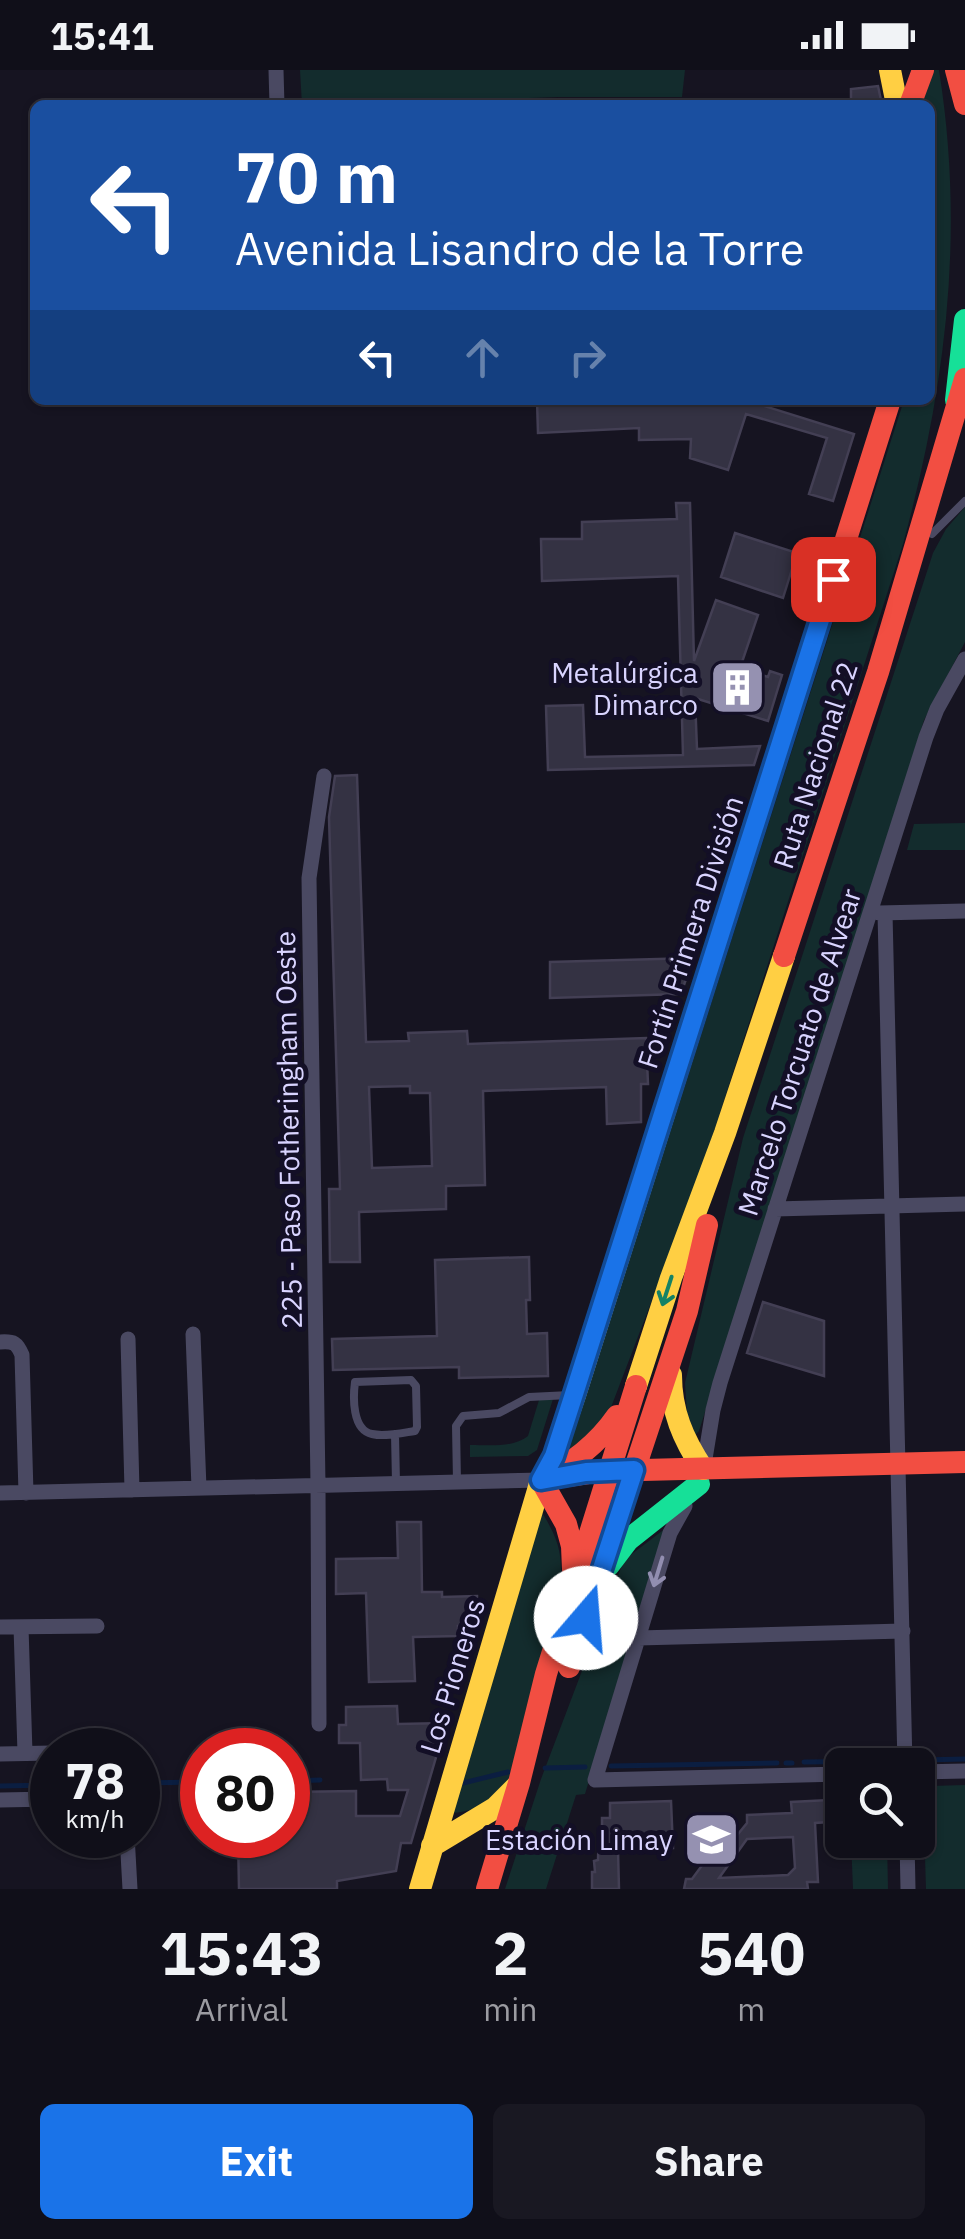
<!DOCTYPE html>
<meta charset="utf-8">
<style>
:root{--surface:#100f19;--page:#191822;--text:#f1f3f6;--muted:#9c9ca2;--line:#302f38;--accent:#1a73e8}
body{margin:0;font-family:"IBM Plex Sans",sans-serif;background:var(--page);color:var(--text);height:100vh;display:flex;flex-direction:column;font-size:38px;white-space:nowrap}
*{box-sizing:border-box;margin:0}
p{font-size:32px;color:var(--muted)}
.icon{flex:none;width:55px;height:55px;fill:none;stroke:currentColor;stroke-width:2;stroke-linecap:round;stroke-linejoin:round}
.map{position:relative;height:1819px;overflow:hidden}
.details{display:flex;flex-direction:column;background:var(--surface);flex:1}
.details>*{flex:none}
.banner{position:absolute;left:30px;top:30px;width:905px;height:305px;border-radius:15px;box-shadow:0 2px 8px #0004,0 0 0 2px var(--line);background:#1a4fa0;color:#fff;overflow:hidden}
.fabs{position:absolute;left:825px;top:1678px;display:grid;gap:20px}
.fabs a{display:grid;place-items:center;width:110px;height:110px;border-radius:15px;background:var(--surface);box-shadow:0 2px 8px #0004,0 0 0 2px var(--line);font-size:50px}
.speed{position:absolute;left:30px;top:1658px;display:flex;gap:20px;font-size:50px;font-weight:700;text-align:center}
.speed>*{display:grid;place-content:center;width:130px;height:130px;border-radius:50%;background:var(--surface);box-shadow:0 2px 8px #0004,0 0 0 2px var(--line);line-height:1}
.speed small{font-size:25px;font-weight:400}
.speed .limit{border:15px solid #d22;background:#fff;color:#111}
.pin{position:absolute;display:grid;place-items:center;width:85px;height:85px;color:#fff;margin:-42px;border-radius:20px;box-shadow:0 5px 15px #0006}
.me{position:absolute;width:110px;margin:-55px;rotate:18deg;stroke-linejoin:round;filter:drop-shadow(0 0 8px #0008)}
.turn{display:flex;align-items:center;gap:35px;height:210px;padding:0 40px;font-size:45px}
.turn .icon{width:130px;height:130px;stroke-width:2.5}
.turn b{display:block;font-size:70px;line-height:85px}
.lanes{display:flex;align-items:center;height:95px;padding:0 40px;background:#0003;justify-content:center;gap:50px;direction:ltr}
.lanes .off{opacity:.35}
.eta{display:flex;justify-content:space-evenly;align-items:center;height:170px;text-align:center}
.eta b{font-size:60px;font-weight:800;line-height:70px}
.action{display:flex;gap:20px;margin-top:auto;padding:20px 40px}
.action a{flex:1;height:115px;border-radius:15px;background:var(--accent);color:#fff;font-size:40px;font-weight:800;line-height:115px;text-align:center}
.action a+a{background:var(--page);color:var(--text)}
.status{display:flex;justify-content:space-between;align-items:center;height:70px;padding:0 50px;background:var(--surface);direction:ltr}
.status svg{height:28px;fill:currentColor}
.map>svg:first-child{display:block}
.green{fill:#132c2d}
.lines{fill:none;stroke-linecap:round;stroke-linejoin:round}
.stream{stroke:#0b1e41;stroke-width:5}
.building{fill:#343243;stroke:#433f54;stroke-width:2.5;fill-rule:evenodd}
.lane{stroke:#4a4962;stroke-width:8}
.street{stroke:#4a4962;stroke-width:15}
.fast{stroke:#16e098;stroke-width:22}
.slow{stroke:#ffcf43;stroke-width:22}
.jam{stroke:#f24e42;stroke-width:22}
.oneway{stroke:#158265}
.oneway2{stroke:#928eb0}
.route-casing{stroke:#114b97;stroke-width:25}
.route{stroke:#1a73e8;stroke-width:18}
.labels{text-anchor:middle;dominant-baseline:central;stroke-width:10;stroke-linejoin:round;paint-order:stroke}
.poi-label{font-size:28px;fill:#d9d4ff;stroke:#130f26;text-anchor:end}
.street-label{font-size:28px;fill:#d9d4ff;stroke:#130f26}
</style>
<div class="status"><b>15:41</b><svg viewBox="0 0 49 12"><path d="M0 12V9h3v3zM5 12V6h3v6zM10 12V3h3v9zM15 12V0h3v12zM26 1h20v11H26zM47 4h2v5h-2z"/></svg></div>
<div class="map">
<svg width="965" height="1819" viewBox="0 0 965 1819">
<rect width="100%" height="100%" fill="#161421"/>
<path class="green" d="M 300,0 L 685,0 L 682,27 L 558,27 L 320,35 L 302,35 Z
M 928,0 L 939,0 C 965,163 946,316 903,474 L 701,1102 L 605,1353 L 565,1390 L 904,330 L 930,330 L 930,35 L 916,35 Z
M 965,437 L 965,572 L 924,650 L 699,1361 L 696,1364 L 688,1359 L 685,1313 L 743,1068 L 933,483 L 946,459 Z
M 965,753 L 965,780 L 907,780 L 914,754 Z
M 553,1329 L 537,1380 L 528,1386 L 470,1387 L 470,1375 C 489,1375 513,1378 528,1366 L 539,1330 Z
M 540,1439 C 558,1469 562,1479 561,1514 L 512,1709 C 494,1729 476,1743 448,1743 Z
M 666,1458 L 585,1724 L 576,1725 L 546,1819 L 505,1819 L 541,1709 L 624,1490 Z
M 965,1715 L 965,1819 L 926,1819 L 923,1723 L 931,1716 Z
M 851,1770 L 887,1770 L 888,1819 L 853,1819 Z"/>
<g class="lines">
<path class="stream" d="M 921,1690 L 965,1689
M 804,1692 L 893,1691
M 786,1693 L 792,1693
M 611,1696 L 777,1693
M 545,1698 L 585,1697
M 288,1711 L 320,1710
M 138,1713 L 202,1712
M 463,1713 L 508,1702
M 0,1716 L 52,1715"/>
</g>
<path class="building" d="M 878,16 L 882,35 L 851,35 L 851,19 Z
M 537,330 L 745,330 L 854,364 L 833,431 L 809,424 L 827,368 L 746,344 L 728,400 L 690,388 L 691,369 L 639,370 L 639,358 L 538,363 Z
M 676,433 L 690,433 L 694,591 L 716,530 L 758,545 L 740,598 L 768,607 L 770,601 L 782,605 L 768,651 L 695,628 L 697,679 L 760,676 L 754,695 L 548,700 L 546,636 L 583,635 L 585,687 L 683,685 L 678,506 L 542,511 L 541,469 L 582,469 L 582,452 L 677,449 Z
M 735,463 L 797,483 L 783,528 L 721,507 Z
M 357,705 L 366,972 L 409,971 L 408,963 L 467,961 L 468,974 L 646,968 L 648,1014 L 641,1014 L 641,1052 L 607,1054 L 606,1017 L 483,1021 L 485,1115 L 446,1116 L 446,1139 L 359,1142 L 360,1192 L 330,1192 L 329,1119 L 340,1119 L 329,747 L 335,706 ZM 410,1016 L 410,1023 L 430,1023 L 432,1096 L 372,1098 L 369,1017 Z
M 693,888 L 681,924 L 550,928 L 550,892 Z
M 529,1187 L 530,1230 L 526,1230 L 527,1264 L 547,1263 L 548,1306 L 459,1308 L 459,1297 L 333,1300 L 332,1269 L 437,1266 L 435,1190 Z
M 763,1232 L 824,1251 L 824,1306 L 747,1283 Z
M 397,1452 L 421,1452 L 422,1522 L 442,1522 L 442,1527 L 477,1526 L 477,1556 L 458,1556 L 458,1566 L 413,1567 L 415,1611 L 369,1612 L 366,1523 L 336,1524 L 336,1489 L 398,1488 Z
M 397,1636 L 398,1654 L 446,1653 L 411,1773 L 401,1773 L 396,1801 L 337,1811 L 337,1819 L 239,1819 L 238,1765 L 288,1765 L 288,1722 L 356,1721 L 356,1746 L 400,1746 L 408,1720 L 388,1720 L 387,1709 L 361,1710 L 360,1673 L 339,1673 L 339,1655 L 346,1655 L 346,1637 Z
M 829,1730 L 829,1752 L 815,1753 L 818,1812 L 807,1812 L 808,1819 L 684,1819 L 686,1809 L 692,1809 L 726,1763 L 734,1769 L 747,1753 L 747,1745 L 792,1743 L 791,1732 ZM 793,1767 L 795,1798 L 788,1805 L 719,1808 L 747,1769 Z
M 671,1731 L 673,1778 L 618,1780 L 619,1819 L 592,1819 L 592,1802 L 595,1802 L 594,1791 L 598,1790 L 599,1758 L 602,1758 L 602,1748 L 610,1748 L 610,1733 Z"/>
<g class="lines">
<path class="lane" d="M 932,464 L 965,431
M 411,1310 L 416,1316 L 417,1357 L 415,1361 C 402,1363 385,1367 372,1364 C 352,1360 353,1327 355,1312 Z
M 395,1364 L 396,1413
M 457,1412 L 456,1356 L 463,1346 L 499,1343 L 529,1327 L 570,1325"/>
<path class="street" d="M 276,0 L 277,35
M 879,843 L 965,841
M 885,843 L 905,1695
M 775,1139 L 965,1134
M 193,1264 L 199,1418
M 128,1269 L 132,1420
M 0,1272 C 14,1271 17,1273 22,1285 L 26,1423
M 704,1395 L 713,1340 L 720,1313 L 926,667 L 937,639 L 965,589
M 0,1423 L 541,1410
M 685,1436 L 670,1463 L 595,1710 L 842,1704
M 0,1557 L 97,1556
M 21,1557 L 25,1683
M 638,1568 L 903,1561
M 319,1654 L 318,1415 L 309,808 L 324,706
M 0,1684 L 52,1683
M 918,1702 L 965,1701
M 0,1730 L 52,1729
M 127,1765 L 130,1819
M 907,1770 L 908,1819"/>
<path class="fast" d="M 956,330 L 965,250
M 609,1495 L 628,1470 L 699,1414"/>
<path class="slow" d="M 890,0 L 897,35
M 671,1305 C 671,1341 683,1369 703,1399
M 636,1316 L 671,1208 L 725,1063 L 784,886
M 432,1776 L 495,1738 L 517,1716
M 420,1819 L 541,1410 L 554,1386 L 575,1325 L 666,1038"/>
<path class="jam" d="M 956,0 L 965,34
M 910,35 L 923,0
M 784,886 L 878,602 L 965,309
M 666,1038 L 890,330
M 554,1408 L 602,1401 L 965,1392
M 573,1499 L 572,1476 L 566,1454 L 541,1410 C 572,1393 597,1375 617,1346
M 569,1597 L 687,1241 L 707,1155
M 487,1819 L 519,1713 L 546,1604 L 636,1316"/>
</g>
<defs><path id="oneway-shaft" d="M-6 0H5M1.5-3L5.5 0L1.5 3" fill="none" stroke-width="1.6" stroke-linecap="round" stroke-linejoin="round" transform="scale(2.5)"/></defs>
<use class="oneway" href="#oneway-shaft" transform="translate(667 1221) rotate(108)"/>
<use class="oneway2" href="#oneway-shaft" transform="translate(658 1502) rotate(107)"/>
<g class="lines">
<defs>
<path id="route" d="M 586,1548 L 634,1400 L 586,1402 L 541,1410 L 554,1386 L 574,1324 L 833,509"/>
</defs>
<use href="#route" class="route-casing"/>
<use href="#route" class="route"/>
</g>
<defs>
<symbol id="building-square" viewBox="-11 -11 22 22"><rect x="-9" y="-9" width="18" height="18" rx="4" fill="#9591b1" stroke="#130f26"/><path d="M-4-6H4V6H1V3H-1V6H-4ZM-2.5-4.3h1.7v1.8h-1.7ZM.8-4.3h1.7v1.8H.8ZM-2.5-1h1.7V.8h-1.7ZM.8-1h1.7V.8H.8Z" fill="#fff"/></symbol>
<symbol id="school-square" viewBox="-11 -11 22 22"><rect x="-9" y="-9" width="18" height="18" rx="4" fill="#9591b1" stroke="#130f26"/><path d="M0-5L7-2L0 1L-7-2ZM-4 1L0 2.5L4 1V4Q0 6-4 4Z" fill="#fff"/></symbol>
</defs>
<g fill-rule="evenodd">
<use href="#building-square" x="706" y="586" width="63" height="63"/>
<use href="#school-square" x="680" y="1738" width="63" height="63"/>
</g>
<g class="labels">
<g class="poi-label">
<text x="698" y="602">Metalúrgica<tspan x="698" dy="32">Dimarco</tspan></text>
<text x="673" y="1769">Estación Limay</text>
</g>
<g class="street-label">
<text transform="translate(815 695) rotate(-72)">Ruta Nacional 22</text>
<text transform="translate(690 862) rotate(-72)">Fortín Primera División</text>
<text transform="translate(799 982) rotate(-72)">Marcelo Torcuato de Alvear</text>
<text transform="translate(288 1060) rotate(-91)">225 - Paso Fotheringham Oeste</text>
<text transform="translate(452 1606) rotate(-73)">Los Pioneros</text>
</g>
</g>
</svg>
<div class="fabs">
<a><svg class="icon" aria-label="search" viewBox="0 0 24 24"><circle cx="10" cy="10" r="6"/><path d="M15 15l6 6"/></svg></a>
</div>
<div class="speed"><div>78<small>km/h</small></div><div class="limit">80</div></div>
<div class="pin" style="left:833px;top:509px;background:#d93025"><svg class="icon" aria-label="arrive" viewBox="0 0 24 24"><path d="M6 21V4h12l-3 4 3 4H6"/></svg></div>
<svg class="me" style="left:586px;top:1548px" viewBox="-20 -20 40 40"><circle r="19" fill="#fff"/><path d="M0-13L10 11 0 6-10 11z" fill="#1a73e8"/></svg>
<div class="banner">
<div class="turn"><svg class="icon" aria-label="left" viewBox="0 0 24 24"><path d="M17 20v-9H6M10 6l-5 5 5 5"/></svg><div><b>70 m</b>Avenida Lisandro de la Torre</div></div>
<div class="lanes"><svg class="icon" aria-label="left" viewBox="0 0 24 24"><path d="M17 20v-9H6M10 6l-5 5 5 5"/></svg><svg class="icon off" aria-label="ahead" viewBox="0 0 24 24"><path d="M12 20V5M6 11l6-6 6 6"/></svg><svg class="icon off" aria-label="right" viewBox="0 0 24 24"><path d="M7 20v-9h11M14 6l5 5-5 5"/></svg></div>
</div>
</div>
<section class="details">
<div class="eta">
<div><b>15:43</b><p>Arrival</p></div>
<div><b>2</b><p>min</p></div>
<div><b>540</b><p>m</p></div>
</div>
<div class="action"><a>Exit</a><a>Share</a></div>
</section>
